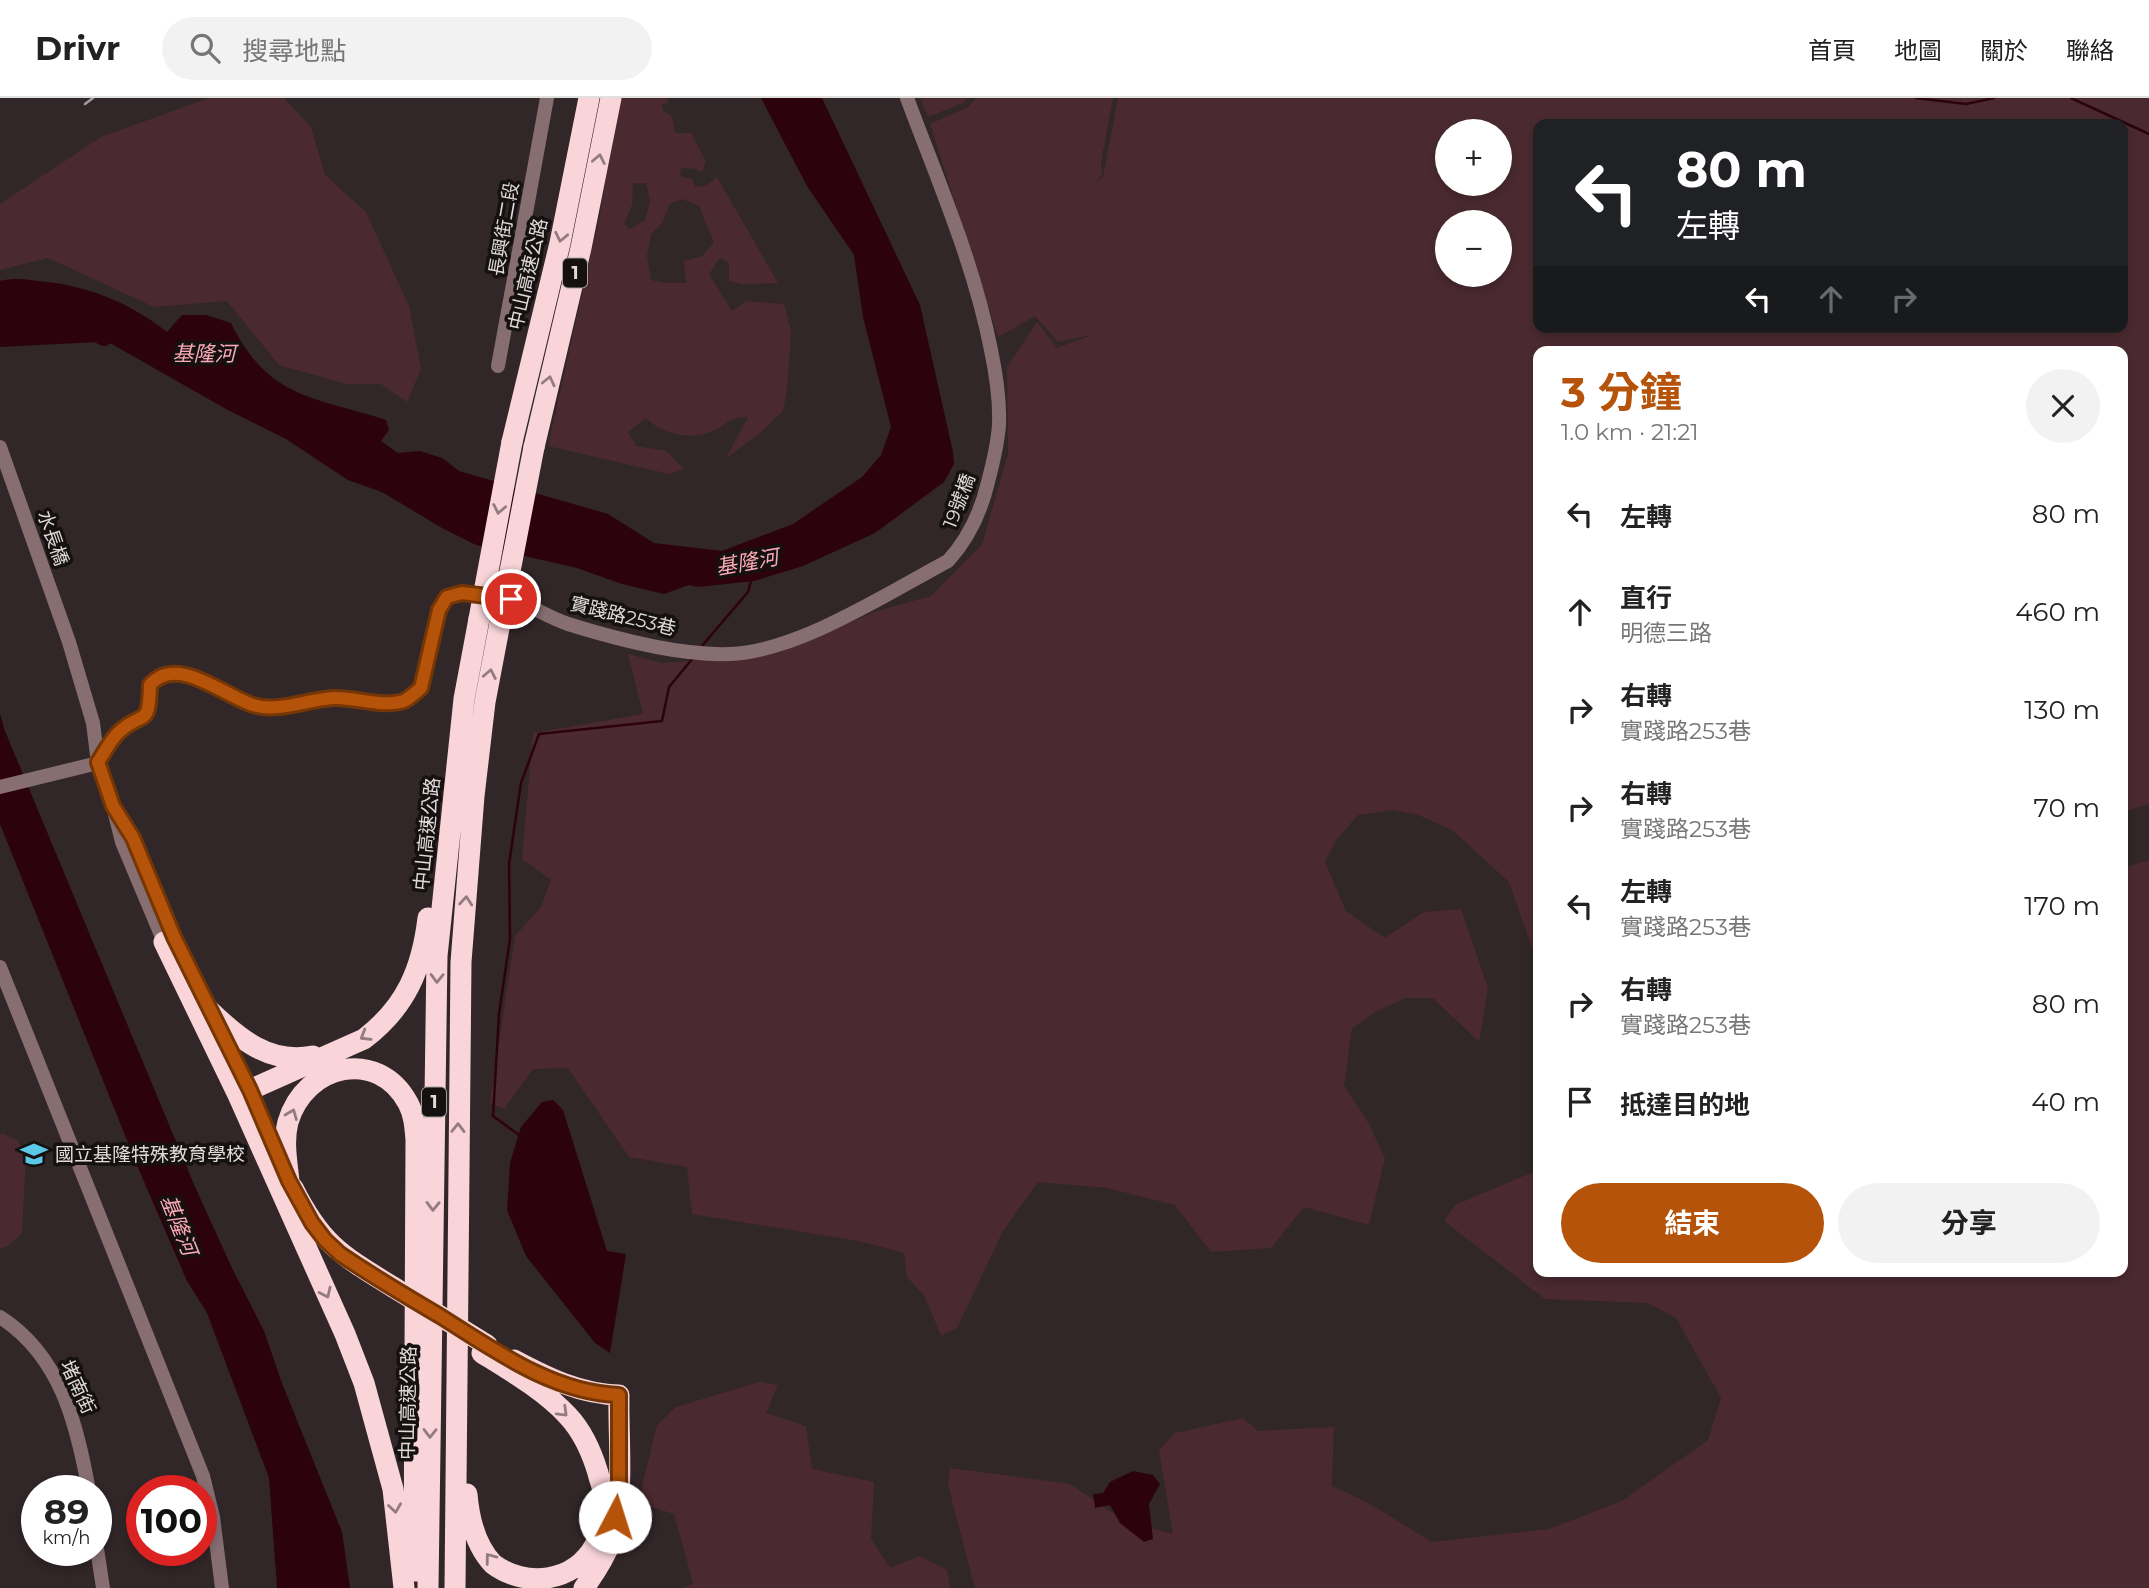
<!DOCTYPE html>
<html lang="zh-TW">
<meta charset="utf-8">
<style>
:root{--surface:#fff;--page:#f2f2f2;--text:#222;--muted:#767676;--line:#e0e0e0;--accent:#b45309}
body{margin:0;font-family:Montserrat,"Noto Sans TC",sans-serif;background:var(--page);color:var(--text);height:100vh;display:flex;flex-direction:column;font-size:26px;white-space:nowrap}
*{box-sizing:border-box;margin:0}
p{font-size:23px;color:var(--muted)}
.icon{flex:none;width:38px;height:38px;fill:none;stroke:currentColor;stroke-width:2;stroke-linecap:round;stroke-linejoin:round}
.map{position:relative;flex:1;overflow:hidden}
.details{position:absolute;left:1533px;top:248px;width:595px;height:931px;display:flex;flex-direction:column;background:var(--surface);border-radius:14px;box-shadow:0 4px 10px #0003}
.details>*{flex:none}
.hud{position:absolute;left:1533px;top:21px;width:595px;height:214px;border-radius:14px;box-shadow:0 4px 10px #0003;background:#202124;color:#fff;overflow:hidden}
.fabs{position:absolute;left:1435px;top:21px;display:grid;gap:14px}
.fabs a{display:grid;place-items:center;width:77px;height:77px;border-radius:50%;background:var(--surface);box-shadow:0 4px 10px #0003;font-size:35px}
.speed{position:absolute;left:21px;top:1377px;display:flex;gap:14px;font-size:35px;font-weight:700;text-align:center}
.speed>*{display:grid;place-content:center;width:91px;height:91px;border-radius:50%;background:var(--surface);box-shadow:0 4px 10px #0003;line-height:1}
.speed small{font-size:18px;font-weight:400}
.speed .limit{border:10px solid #d22;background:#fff;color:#111}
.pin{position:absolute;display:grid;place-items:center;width:60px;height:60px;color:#fff;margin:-30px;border:4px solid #fff;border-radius:50%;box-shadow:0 2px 7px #0007}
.me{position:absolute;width:77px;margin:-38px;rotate:5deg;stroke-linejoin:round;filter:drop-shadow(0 0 5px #0008)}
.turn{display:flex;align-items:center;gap:24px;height:147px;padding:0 28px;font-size:32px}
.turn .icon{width:91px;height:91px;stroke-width:2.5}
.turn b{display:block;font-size:49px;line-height:60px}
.lanes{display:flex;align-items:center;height:66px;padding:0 28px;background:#0003;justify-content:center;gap:35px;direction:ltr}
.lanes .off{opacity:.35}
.round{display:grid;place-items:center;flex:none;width:74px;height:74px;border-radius:37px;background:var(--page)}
.headline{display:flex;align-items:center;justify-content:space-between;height:119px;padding:0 28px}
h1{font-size:42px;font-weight:700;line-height:52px;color:var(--accent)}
.cta{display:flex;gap:14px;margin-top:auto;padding:14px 28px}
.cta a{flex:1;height:80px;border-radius:42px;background:var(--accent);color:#fff;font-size:28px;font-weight:700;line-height:80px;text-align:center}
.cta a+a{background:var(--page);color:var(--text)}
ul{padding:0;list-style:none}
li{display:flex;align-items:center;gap:21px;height:98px;padding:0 28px}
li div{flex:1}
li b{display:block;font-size:26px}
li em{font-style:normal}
header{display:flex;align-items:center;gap:42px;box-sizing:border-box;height:98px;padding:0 35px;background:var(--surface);border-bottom:2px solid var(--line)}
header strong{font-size:33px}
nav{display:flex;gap:38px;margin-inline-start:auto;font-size:24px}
.search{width:490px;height:63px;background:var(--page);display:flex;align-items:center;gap:18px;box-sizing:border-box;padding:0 24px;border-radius:38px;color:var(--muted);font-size:26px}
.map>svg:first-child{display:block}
.green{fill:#4a2a30;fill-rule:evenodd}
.water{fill:#2c020d}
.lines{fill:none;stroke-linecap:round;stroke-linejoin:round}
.stream{stroke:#2c020d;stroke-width:2.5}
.river{stroke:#2c020d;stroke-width:18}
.minor{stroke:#866e71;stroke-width:14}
.highway{stroke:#f9d4d9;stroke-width:21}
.rail{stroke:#a49b9c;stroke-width:2.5}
.highway-bridge{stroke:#f9d4d9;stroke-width:21}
.oneway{stroke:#937c7f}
.route-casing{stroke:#753606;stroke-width:18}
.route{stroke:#b45309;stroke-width:12}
.labels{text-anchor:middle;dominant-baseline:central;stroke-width:7;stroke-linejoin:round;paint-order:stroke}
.shield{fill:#161111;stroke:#a49d9e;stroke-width:2}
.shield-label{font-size:18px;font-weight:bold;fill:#e1d9da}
.street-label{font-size:19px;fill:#e1d9da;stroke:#161111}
.poi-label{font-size:19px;fill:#e1d9da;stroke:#161111;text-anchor:start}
.water-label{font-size:21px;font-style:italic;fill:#fca9b6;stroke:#161111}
</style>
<header>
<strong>Drivr</strong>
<div class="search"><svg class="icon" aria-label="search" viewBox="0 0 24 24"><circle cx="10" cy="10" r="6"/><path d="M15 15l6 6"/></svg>搜尋地點</div>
<nav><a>首頁</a><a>地圖</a><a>關於</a><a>聯絡</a></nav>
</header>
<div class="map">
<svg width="2149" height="1490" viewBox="0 0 2149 1490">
<rect width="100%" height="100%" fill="#312628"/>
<path class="green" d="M 209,0 L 284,0 L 311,29 L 325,77 L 366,114 L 409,208 L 421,271 L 407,304 L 381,286 L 346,286 L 279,267 L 227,203 L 154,209 L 48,160 L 0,172 L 0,106 L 101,39 Z
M 618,0 L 667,0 L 669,5 L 662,6 L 663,13 L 672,18 L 675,35 L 691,35 L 706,64 L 702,74 L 696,71 L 681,70 L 680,78 L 692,81 L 695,89 L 707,87 L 717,79 L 778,185 L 741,186 L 729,183 L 729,165 L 720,160 L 709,176 L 732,213 L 747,203 L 784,206 L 791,233 L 787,292 L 783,313 L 758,337 L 726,360 L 748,319 C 724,320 730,326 713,333 C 690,343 661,336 646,320 L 628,334 L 636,348 L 666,353 L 684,371 L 669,376 L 548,348 L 600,116 ZM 633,85 L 646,85 L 650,103 L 645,122 L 630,131 L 624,126 L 632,107 ZM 682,101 L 699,108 L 714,145 L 702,158 L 684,163 L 686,185 L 665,185 L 651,182 L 647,158 L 651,136 L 662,125 L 670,106 Z
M 920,0 L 968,0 L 963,5 L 928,19 Z
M 976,0 L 1113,0 L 1101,64 L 1102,77 L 1096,85 L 1103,79 L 1118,0 L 2149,0 L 2149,706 L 2123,714 L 2123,254 L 1538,254 L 1538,856 L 1535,858 L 1509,784 L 1452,732 L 1418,717 L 1393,712 L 1358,717 L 1337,741 L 1325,764 L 1346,813 L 1385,840 L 1424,814 L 1461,811 L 1488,890 L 1479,944 L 1433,900 L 1406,900 L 1375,914 L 1352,930 L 1344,987 L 1369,1026 L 1385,1060 L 1369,1127 L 1304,1109 L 1271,1150 L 1211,1154 L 1175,1107 L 1107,1090 L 1038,1084 L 1003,1133 L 957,1230 L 941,1238 L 925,1199 L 907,1179 L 904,1155 L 859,1143 L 692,1116 L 687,1069 L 629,1059 L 568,970 L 533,971 L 504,1011 L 490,1005 L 515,838 L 541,809 L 551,782 L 522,761 L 533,635 L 643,616 L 628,556 L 662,565 L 776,556 L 877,513 L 931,498 L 982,447 L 1008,356 L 1007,269 L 1037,224 L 1057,250 L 1092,237 L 1058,244 L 1035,218 L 998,239 L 930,26 L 968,9 ZM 1538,26 L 2123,26 L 2123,229 L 1538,229 ZM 1447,33 L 1500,33 L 1500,86 L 1447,86 ZM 1447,124 L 1500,124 L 1500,177 L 1447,177 Z
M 2149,762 L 2149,1490 L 975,1490 L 948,1387 L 950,1370 L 1070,1386 L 1125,1423 L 1173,1436 L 1159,1352 L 1175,1335 L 1243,1320 L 1258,1333 L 1334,1329 L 1332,1388 L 1365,1403 L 1432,1444 L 1549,1431 L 1622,1403 L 1708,1342 L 1721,1300 L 1676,1220 L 1648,1205 L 1545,1201 L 1444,1123 L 1455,1107 L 1538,1072 L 1538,1174 L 2123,1174 L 2123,770 Z
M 3,1036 L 17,1042 L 26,1055 L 22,1135 L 8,1148 L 0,1151 L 0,1037 Z
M 759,1284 L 778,1287 L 766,1315 L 806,1328 L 812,1371 L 874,1384 L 871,1441 L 890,1470 L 920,1458 L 947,1472 L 950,1490 L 684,1490 L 693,1485 L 674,1416 L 638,1405 L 657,1327 L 676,1309 Z"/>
<path class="water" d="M 761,0 L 822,0 L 920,207 L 953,354 L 954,366 L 944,384 L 875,435 L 803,468 L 754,483 L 698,489 L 689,487 L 664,496 L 622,486 L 577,470 L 476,447 L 442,430 L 382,394 L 348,382 L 286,341 L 226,311 L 96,237 L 20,233 L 0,245 L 0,183 C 13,180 24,181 38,183 C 86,187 129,204 167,234 L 182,217 L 206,217 L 231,225 C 269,302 313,298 386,322 L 389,332 L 381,343 L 398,355 L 420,353 L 442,360 L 459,373 L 608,416 L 654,445 L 722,453 L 793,426 L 862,379 L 881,357 L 891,329 L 863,219 L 854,157 L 807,88 Z
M 0,616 L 5,633 L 195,1089 L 232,1170 L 264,1233 L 282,1285 L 342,1434 L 350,1490 L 277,1490 L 269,1380 L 207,1215 L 187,1183 L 139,1072 L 0,726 Z
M 553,1002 L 563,1012 L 607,1153 L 626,1156 L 610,1255 L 595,1245 L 526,1158 L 507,1112 L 510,1065 L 521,1029 L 542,1004 Z
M 1133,1373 L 1153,1377 L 1160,1386 L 1149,1406 L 1153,1441 L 1144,1444 L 1120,1425 L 1110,1407 L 1095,1410 L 1093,1396 L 1103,1395 L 1110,1384 Z"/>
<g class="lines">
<path class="stream" d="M 1916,0 L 1966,6 L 1994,0
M 2071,0 L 2149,36
M 701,549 L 748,494 L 751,483
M 519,1037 L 493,1018 L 499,916 L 510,841 L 509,766 L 521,685 L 539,636 L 662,623 L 669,589 L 693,560"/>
<path class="river" d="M 0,240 L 97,235 L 104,239"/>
<path class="minor" d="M 498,268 L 547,0
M 0,349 L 69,544 L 93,625 L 98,665 L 113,708 L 122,744 L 164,844 L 174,839 L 133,740 L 113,708
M 98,665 L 118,635 L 145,618 L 150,608 L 150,588 L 156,581 L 168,576 L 184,575 L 254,607 L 270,609 L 333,600 L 382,605 L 402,603 L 421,590 L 438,512 L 447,499 C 466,494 495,495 515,502 C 533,509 550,520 568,526 C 616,541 680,558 730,556 C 797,554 888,495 948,463 C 969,440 981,414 988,384 C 993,365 998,345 999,326 C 1000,301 996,276 991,252 C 974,165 938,83 907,0
M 0,689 L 98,665
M 0,869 L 203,1378 L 213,1419 L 222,1490
M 0,1219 C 61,1258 77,1327 89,1393
M 96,1444 L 103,1490"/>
<path class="highway" d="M 512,344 L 560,145 L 589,0
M 534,349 L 581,150 L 611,0
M 164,844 L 238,997 L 345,1236 L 364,1285 L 393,1391 L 404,1490
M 208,911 C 238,940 269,967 313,958
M 238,997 L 364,941 C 406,909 422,871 428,820
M 289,1083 C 287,1064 283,1043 288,1024 C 305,966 378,949 408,1005 C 414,1016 415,1029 416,1042 L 414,1473
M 293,1090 C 321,1146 341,1157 393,1189
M 514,1262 C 548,1280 580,1296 619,1297 C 618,1344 625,1397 611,1443 C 605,1459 594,1476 584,1490
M 467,1396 C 469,1420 476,1448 493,1466 C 525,1490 574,1485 595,1447 C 602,1436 607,1420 606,1406 C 606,1396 600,1385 598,1375 C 592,1355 583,1334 568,1318 C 545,1293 511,1273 482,1255
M 428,1490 L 437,858 L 464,601 L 479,521
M 455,1490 L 461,864 L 474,698 L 485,604 L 500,525"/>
<path class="rail" d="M 85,6 L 93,0"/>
<path class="highway-bridge" d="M 479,521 L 512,344
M 500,525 L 534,349
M 393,1189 L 487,1247"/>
</g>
<defs><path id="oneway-chevron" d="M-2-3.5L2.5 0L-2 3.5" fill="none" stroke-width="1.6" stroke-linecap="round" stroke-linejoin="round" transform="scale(1.75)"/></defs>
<g class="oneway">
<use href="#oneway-chevron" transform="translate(599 61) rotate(-79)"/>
<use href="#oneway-chevron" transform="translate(561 139) rotate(102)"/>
<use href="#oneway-chevron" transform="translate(549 283) rotate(-77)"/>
<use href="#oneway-chevron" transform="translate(499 411) rotate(101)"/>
<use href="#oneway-chevron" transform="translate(490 576) rotate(-79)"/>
<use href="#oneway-chevron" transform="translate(466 803) rotate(-85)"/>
<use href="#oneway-chevron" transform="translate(437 880) rotate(91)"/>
<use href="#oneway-chevron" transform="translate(365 938) rotate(149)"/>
<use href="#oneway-chevron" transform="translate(292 1016) rotate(-68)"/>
<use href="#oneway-chevron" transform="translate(458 1030) rotate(-89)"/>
<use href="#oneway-chevron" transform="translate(433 1108) rotate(91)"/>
<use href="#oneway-chevron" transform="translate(326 1195) rotate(65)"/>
<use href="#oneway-chevron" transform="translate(563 1314) rotate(44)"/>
<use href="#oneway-chevron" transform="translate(430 1335) rotate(91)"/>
<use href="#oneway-chevron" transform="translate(395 1410) rotate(82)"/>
<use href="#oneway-chevron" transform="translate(490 1460) rotate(-127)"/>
</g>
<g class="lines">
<defs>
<path id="route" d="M 511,501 L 462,495 L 447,499 L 439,512 L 421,590 C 416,594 410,600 404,603 C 382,610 356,599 334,600 C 308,601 279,615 253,607 C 224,598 177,556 150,587 C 149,632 143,611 118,635 C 110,643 104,655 98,664 L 113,708 L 133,740 L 174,839 L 250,992 L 289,1083 L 312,1125 L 325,1142 L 340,1156 C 372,1178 406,1198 440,1218 C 494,1252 553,1295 619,1297 L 619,1395 L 615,1419"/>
</defs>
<use href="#route" class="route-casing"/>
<use href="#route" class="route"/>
</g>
<defs>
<symbol id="school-bare" viewBox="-9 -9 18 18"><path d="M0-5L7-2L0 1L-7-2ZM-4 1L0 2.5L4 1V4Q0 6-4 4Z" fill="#5ac8e6" stroke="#161111" stroke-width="2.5" paint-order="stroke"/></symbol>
</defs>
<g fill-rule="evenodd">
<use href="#school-bare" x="15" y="1037" width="38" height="38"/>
</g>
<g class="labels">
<g class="shield">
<rect x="563" y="160.5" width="24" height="29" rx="5"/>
<rect x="422" y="989.5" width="24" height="29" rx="5"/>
</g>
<g class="shield-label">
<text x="575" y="175">1</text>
<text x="434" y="1004">1</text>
</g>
<g class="street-label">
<text transform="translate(504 131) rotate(-80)">長興街二段</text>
<text transform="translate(528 176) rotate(-77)">中山高速公路</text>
<text transform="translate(959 403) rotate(-69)">19號橋</text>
<text transform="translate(53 440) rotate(71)">水長橋</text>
<text transform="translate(623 518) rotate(14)">實踐路253巷</text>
<text transform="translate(427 736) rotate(-84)">中山高速公路</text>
<text transform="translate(78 1289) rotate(65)">堵南街</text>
<text transform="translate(408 1305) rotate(-89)">中山高速公路</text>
</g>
<g class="poi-label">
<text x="55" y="1056">國立基隆特殊教育學校</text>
</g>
<g class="water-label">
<text x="204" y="255">基隆河</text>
<text transform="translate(747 464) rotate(-10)">基隆河</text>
<text transform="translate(179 1127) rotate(68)">基隆河</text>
</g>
</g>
</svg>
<div class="fabs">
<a>+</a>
<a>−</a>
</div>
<div class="speed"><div>89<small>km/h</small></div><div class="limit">100</div></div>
<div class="pin" style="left:511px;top:501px;background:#d93025"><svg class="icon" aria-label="arrive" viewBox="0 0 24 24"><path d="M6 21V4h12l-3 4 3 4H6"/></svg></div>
<svg class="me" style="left:615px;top:1419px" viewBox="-20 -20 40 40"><circle r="19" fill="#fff"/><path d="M0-13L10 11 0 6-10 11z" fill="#b45309"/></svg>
<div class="hud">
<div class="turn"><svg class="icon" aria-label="left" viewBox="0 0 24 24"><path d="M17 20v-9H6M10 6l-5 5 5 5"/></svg><div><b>80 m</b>左轉</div></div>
<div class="lanes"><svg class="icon" aria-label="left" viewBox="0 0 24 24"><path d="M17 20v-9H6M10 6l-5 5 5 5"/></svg><svg class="icon off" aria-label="ahead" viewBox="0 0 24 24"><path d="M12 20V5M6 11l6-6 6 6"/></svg><svg class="icon off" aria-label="right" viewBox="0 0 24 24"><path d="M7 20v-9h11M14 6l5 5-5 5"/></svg></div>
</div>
<section class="details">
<div class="headline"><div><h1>3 分鐘</h1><p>1.0 km · 21:21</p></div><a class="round"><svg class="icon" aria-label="close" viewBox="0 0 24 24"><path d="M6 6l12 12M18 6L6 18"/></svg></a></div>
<ul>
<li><svg class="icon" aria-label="left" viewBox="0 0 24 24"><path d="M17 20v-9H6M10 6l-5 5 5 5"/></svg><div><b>左轉</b></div><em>80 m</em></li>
<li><svg class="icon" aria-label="ahead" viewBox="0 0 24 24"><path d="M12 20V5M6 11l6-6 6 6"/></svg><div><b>直行</b><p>明德三路</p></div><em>460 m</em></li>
<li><svg class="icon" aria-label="right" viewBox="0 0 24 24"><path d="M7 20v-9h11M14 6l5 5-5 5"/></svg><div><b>右轉</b><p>實踐路253巷</p></div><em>130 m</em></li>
<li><svg class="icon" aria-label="right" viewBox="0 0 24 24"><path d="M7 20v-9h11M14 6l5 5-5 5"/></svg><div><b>右轉</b><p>實踐路253巷</p></div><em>70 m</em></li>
<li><svg class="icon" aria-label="left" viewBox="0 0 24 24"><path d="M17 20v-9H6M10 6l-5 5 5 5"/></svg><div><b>左轉</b><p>實踐路253巷</p></div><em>170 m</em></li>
<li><svg class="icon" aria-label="right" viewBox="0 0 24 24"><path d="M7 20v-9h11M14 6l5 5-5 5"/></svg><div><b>右轉</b><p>實踐路253巷</p></div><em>80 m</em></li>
<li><svg class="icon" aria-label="arrive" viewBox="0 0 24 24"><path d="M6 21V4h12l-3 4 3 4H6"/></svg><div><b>抵達目的地</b></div><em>40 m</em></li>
</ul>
<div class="cta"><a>結束</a><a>分享</a></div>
</section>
</div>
